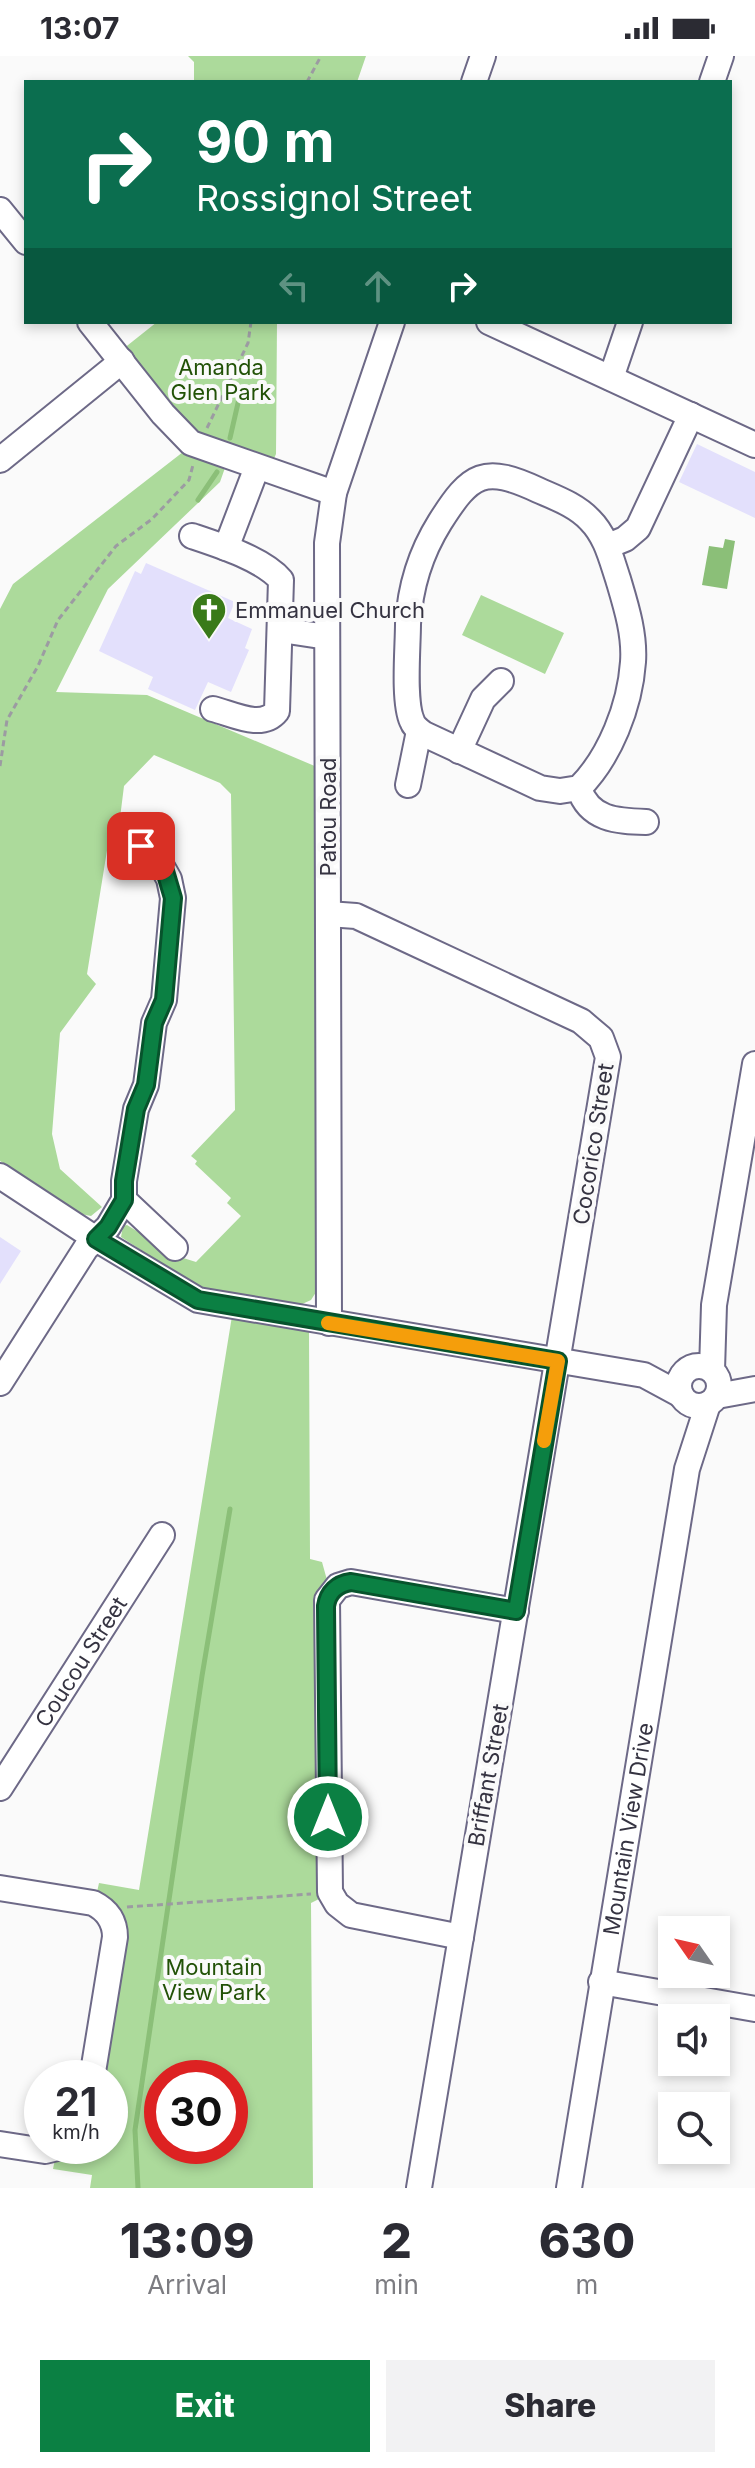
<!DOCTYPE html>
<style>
:root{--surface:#fff;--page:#f2f2f3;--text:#2b2b33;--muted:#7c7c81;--accent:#0b8043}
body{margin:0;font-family:Inter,sans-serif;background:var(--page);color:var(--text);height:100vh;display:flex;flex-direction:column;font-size:30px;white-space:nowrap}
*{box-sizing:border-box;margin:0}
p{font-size:26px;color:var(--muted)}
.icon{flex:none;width:44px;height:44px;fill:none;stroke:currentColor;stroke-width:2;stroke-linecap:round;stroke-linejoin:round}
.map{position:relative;height:2132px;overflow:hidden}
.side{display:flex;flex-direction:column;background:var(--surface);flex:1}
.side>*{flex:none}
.guide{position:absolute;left:24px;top:24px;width:708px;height:244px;border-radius:0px;box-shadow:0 4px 12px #0003;background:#0b6e4f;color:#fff;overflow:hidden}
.needle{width:52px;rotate:304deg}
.tools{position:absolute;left:658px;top:1860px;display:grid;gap:16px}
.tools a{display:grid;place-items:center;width:72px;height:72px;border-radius:0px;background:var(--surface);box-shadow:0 4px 12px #0003;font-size:40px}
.speed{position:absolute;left:24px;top:2004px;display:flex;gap:16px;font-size:40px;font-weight:700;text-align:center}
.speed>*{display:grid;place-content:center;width:104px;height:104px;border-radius:50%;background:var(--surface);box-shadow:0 4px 12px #0003;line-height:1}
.speed small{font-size:20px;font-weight:400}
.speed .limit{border:12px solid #d22;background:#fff;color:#111}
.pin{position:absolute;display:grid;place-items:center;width:68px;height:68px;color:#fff;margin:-34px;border-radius:16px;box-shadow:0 4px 12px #0006}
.me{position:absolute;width:88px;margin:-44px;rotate:0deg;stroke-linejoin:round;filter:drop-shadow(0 0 6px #0008)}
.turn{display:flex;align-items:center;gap:28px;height:168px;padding:0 40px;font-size:36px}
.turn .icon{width:104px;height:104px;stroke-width:2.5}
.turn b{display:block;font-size:56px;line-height:68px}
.lanes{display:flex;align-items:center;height:76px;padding:0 40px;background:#0003;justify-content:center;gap:40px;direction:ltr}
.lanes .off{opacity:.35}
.eta{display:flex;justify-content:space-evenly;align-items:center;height:136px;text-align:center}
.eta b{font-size:48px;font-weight:800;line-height:56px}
.primary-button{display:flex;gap:16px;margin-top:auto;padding:16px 40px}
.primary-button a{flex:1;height:92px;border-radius:0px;background:var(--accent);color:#fff;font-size:32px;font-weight:800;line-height:92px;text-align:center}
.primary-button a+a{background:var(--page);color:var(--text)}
.status{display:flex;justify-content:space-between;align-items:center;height:56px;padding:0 40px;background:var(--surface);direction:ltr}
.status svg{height:22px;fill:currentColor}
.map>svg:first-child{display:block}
.green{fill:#acda9b;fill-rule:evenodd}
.water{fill:#8bbf78}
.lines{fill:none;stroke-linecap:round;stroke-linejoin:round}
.stream{stroke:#8bbf78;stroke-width:5}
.building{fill:#e3e0fc}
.minor-casing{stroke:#6d6987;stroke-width:28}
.path{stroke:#9c9ba2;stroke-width:3;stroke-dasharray:6 4;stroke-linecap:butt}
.minor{stroke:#fff;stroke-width:24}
.route-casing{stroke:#07532c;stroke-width:20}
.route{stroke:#0b8043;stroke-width:14}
.slow{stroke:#f59e0b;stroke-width:14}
.labels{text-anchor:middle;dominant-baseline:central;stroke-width:8;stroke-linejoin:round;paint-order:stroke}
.park-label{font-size:22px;fill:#225207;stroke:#fafafa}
.poi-label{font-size:22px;fill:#353341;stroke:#fafafa;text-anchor:start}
.street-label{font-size:22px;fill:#353341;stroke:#fafafa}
</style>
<div class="status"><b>13:07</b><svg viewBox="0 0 49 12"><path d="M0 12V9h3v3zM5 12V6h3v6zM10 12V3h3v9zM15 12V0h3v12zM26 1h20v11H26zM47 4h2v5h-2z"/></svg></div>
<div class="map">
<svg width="755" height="2132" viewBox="0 0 755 2132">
<rect width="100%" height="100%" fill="#fafafa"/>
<path class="green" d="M 188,0 L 366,0 L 357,26 L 194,26 L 194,6 Z
M 157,266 L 277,266 L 276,398 L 272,407 L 199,381 L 123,293 Z
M 183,396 L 226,409 L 220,426 L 108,533 L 56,636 L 147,639 L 317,711 L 318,1233 L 311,1244 L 300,1249 L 198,1231 L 121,1181 L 123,1170 L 127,1169 L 177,1200 L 196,1206 L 241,1160 L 227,1147 L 231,1142 L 195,1108 L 197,1105 L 191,1100 L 235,1054 L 231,738 L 220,727 L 154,699 L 124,730 L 120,762 L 110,776 L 87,918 L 96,928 L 60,977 L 52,1078 L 60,1113 L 102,1151 L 91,1160 L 81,1158 L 0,1105 L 0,553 L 13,528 Z
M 481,539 L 564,577 L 545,618 L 462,579 Z
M 232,1260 L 309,1275 L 310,1503 L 322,1506 L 327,1524 L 320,1533 L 317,1543 L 319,1843 L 311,1847 L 313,2132 L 90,2132 L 92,2119 L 53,2113 L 55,2103 L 81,2090 L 110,2090 L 110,2022 L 101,2022 L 124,1871 L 97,1836 L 99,1827 L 139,1834 ZM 162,2022 L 230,2022 L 230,2090 L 162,2090 Z"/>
<path class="water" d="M 725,483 L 735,485 L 727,533 L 702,529 L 709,490 L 723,492 Z"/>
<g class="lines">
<path class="stream" d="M 230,382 L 241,334
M 198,444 L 217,416
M 138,2132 L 135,2074 L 202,1620 L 230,1453"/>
</g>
<path class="building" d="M 697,388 L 755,416 L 755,462 L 679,426 Z
M 146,507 L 235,546 L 228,562 L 252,573 L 245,592 L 249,594 L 231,636 L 208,626 L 195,654 L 148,633 L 153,621 L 99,595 L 135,515 L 141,518 Z
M 0,1181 L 21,1195 L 0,1228 Z"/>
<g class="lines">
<defs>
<g id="minor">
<path d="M 474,26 L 483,0"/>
<path d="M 712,26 L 721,0"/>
<path d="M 0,154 L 26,186"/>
<path d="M 90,266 L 163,358 L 191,387 L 334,437"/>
<path d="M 489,266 L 755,389"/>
<path d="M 611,322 L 630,266"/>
<path d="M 0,404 L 122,305"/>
<path d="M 192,480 C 219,489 263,503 281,524 L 277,655 C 262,674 233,658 213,653"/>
<path d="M 608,490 L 625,483 L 638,472 L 691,359"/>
<path d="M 226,492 L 257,411"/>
<path d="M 281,574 L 327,581"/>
<path d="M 459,695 L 483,643 L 501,625"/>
<path d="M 408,729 L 419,675"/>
<path d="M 579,732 L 560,735 L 540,732 L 424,678 C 419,674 414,671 412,665 C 403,645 408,591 408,568 C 410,530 420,498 440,466 C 471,417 484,409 538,434 C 556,442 576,449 590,464 C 606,480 611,502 618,523 C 626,550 635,578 633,606 C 630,650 610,701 579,732 C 589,764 617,765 646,766"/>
<path d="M 328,858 L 356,860 L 581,965 L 601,982 L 608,1001 L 419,2132"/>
<path d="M 0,1120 L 96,1183 L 198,1244 L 644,1319 L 681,1339"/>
<path d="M 124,1144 L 175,1192"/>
<path d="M 329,1267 L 327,487 L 334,437 L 392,266"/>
<circle cx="699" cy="1330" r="20"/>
<path d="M 712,1314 L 714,1249 L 755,1008"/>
<path d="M 0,1327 L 86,1192 L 108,1171 L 124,1144 L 124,1125 L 136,1053 L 146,1029 L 154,967 L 164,944 L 173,842 L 169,823 L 160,807 L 122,774"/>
<path d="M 717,1340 L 755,1333"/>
<path id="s1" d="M 0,1732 L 162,1479"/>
<path d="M 0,1832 L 93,1847 C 107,1854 115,1865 115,1881 L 92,2022"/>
<path d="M 461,1881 L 351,1859 L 337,1848 L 330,1836 L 327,1544 L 338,1530 L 351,1526 L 516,1555"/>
<path d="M 601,1926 L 755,1953"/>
<path d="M 0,2088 L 45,2095 L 66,2090"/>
<path id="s2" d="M 569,2132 L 687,1413 L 708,1348"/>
</g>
</defs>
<use href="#minor" class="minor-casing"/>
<path class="path" d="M 307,26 L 321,0
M 207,372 L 248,287 L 251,266
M 0,710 L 7,664 L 38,610 L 58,564 L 116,490 L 152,463 L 189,424 L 193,409
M 127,1851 L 311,1838"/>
<use href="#minor" class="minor"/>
</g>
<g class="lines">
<defs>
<path id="route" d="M 141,790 L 165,815 L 173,842 L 164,944 L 154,967 L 146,1029 L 136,1053 L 124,1125 L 124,1144 L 108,1171 L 96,1183 L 198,1244 L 558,1305 L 516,1555 L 351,1526 C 337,1528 328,1536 326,1550 L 328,1761"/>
</defs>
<use href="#route" class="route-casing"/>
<use href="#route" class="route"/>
<path class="slow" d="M 328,1267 L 558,1305 L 544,1385"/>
</g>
<defs>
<symbol id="church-pin" viewBox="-11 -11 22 30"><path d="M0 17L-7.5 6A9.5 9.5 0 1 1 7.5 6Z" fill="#397a19" stroke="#fafafa"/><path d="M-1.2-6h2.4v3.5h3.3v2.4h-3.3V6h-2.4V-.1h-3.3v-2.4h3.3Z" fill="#fff"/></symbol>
</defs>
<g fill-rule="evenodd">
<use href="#church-pin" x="189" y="534" width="40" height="54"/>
</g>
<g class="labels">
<g class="park-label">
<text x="221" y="311">Amanda<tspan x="221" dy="25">Glen Park</tspan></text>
<text x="214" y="1911">Mountain<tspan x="214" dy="25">View Park</tspan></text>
</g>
<g class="poi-label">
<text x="235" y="554">Emmanuel Church</text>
</g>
<g class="street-label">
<text transform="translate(328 761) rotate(-90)">Patou Road</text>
<text transform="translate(593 1088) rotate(-81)">Cocorico Street</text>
<text stroke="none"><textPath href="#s1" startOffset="150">Coucou Street</textPath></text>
<text transform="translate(488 1719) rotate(-80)">Briffant Street</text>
<text stroke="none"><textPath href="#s2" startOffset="364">Mountain View Drive</textPath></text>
</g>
</g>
</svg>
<div class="tools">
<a><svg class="needle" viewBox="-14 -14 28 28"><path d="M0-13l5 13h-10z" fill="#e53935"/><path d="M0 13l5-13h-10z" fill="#7c7c81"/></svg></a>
<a><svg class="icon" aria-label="sound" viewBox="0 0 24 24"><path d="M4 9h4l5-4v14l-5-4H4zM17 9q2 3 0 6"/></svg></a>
<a><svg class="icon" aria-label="search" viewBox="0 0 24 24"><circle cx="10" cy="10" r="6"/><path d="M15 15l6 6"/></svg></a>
</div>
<div class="speed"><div>21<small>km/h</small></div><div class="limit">30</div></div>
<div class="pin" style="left:141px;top:790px;background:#d93025"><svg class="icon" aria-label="arrive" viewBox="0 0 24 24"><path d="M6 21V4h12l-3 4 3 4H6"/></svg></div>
<svg class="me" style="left:328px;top:1761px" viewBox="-20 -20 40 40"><circle r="17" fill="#0b8043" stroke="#fff" stroke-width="3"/><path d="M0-11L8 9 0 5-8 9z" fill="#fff"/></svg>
<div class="guide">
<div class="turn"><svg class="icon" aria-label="right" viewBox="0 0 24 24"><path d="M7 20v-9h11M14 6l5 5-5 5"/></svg><div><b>90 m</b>Rossignol Street</div></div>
<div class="lanes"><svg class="icon off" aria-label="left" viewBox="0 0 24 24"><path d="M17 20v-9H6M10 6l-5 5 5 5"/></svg><svg class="icon off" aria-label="ahead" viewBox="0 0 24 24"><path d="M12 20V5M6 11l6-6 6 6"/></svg><svg class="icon" aria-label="right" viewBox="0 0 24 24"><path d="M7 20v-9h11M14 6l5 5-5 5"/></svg></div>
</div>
</div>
<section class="side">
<div class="eta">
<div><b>13:09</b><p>Arrival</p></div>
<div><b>2</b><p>min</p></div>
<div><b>630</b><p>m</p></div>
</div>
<div class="primary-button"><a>Exit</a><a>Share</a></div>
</section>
